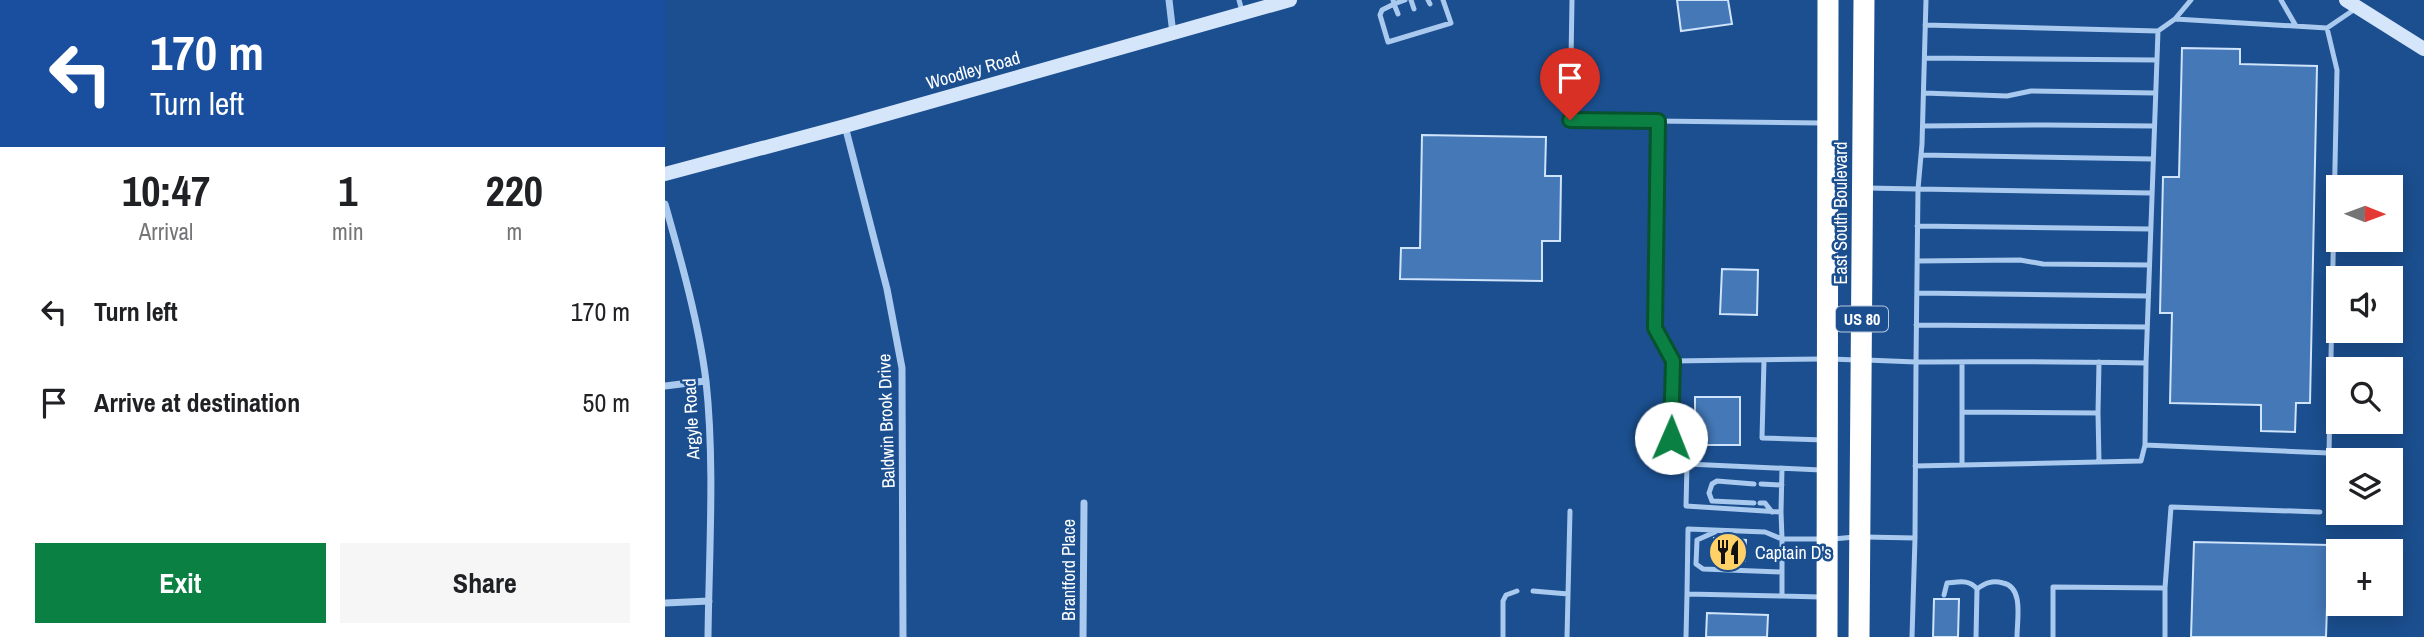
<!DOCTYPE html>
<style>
:root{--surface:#fff;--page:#f6f6f6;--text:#202124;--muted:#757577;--accent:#0b8043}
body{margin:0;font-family:"Archivo Narrow",sans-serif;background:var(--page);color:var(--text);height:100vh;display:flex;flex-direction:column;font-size:26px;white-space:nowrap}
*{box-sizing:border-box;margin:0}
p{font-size:23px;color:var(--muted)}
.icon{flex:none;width:38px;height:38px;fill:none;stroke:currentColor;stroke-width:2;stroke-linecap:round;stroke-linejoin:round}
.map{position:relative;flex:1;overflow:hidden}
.side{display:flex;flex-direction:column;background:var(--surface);width:665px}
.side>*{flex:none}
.top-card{background:#1a4fa0;color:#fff;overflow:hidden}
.needle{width:46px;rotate:91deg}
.controls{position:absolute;left:1661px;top:175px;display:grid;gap:14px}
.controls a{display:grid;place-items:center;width:77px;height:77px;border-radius:0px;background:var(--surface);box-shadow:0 4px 18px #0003;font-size:35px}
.pin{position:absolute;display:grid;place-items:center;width:60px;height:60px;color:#fff;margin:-72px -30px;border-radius:50% 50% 50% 0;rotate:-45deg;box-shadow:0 0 7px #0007}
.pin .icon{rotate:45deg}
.me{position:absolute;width:77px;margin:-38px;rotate:1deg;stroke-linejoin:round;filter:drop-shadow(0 0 5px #0008)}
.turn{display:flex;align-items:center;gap:24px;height:147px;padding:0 35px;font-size:32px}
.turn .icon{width:91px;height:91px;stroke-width:2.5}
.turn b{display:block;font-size:49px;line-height:60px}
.eta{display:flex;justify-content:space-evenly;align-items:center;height:119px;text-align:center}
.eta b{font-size:42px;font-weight:700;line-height:49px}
.primary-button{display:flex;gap:14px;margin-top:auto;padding:14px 35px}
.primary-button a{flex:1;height:80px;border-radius:0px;background:var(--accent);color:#fff;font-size:28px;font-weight:700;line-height:80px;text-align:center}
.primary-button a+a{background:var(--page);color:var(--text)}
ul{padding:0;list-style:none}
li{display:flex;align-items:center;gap:21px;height:91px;padding:0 35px}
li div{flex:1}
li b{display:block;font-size:26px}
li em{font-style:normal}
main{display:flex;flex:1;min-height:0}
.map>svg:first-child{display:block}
.building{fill:#4478b7;stroke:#cfe3fa;stroke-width:2}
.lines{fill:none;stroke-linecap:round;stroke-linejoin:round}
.lane{stroke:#a9c9ee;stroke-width:5}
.street{stroke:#a9c9ee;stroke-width:7}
.secondary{stroke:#d6e6fa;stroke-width:14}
.highway{stroke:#fff;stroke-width:21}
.route-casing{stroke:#07532c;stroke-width:18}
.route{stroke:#0b8043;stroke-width:12}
.labels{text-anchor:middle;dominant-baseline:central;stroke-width:5;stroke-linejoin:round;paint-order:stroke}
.shield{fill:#1b4f8f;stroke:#bbcadd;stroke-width:2}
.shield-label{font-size:16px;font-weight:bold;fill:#fff}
.street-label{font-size:18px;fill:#fff;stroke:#1b4f8f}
.poi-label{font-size:18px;fill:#fff;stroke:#1b4f8f;text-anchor:start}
</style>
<main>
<section class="side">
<div class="top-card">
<div class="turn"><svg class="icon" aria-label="left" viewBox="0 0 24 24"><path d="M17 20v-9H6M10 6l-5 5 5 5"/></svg><div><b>170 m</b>Turn left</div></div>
</div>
<div class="eta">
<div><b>10:47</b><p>Arrival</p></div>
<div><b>1</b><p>min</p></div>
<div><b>220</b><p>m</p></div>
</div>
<ul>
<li><svg class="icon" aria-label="left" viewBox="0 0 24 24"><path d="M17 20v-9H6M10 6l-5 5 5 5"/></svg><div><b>Turn left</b></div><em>170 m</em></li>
<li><svg class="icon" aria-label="arrive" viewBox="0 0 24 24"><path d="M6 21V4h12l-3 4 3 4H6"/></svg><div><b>Arrive at destination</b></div><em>50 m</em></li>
</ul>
<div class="primary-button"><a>Exit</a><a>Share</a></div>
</section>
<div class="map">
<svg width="1759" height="637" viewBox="0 0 1759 637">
<rect width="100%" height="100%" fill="#1b4f8f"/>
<path class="building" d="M 1012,0 L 1063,0 L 1067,24 L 1016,31 Z
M 1517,48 L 1575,49 L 1575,64 L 1652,66 L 1645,403 L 1631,403 L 1630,432 L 1596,431 L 1596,405 L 1505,403 L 1507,313 L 1495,313 L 1498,177 L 1514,177 Z
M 757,135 L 881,137 L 880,176 L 896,176 L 895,241 L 877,241 L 877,281 L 735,279 L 736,248 L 755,248 Z
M 1057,269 L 1093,270 L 1092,315 L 1055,314 Z
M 1030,397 L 1075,397 L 1075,445 L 1030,445 Z
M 1049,538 L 1081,540 L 1080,561 L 1048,560 Z
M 1529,542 L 1664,545 L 1661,637 L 1526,637 Z
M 1269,599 L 1294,599 L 1293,637 L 1268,637 Z
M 1042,613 L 1103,615 L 1102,637 L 1041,637 Z"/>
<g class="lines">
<path class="lane" d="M 574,0 L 577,11
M 728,0 L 729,4 L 740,0
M 746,0 L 749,9
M 763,0 L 765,4
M 907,0 L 905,120 L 1157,123
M 1261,0 L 1257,144 L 1253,189 L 1486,193
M 1526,0 L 1510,19 L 1662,28 L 1690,9
M 1616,0 L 1631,26
M 733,14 L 729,4 L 717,10 L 715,15 L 723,42 L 786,23 L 778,0
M 1260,25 L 1493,31
M 1261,58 L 1492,60
M 1259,93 L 1342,96 L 1366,91 L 1490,93
M 993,121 L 991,328 L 1008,361 L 1156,359
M 1258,126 L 1382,125 L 1489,126
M 1256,155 L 1488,159
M 1252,226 L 1485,229
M 1252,261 L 1355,260 L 1378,264 L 1484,265
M 1252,293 L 1483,296
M 1251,325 L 1482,327
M 1166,359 L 1191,360
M 1099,360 L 1097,438 L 1159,440
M 1201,360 L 1251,362 L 1253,189 L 1202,188
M 1481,363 L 1493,31 L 1510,19
M 1297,412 L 1433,413 L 1434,462
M 1433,413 L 1434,362
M 1006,438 L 1008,361
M 1480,445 L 1664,453 L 1672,70 L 1662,28
M 1250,466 L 1297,465
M 1117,468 L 1116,512 L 1021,506 L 1022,464 L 1156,470
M 1089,484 L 1052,481 L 1047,484 L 1044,493 L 1047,501 L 1089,503
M 1096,484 L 1117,485
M 1095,503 L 1100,503 L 1107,512
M 1050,532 L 1032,540 L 1031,564 L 1038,569 L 1117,572
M 1200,537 L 1250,538 L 1251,362 C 1328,361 1405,362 1481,363 L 1480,445 L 1476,461 L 1297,465 L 1297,362
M 1168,539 L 1190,537
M 1312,589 C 1320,583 1327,580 1338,583 C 1359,587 1352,620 1352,637
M 868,591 L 903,594
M 1022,594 L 1023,529 L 1100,532 L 1117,539 L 1116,512
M 1279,595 L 1282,583 C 1294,582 1304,579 1312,589 L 1311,637
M 1156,597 L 1117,596 L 1117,539 L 1159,539
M 838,637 L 838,601 L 841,595 L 852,591
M 902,637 L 905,511
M 1021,637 L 1022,594 L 1117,596
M 1247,637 L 1250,538
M 1388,637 L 1388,587 L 1500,588 L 1506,507 L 1655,512
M 1500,637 L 1500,588"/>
<path class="street" d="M 504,0 L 508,34
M 180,126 L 222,289 L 237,368 L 238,637
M 0,204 C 16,260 34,324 41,381 C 50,464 44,553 43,637
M 0,386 L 40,381
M 0,603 L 44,601
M 418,637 L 419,503"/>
<path class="secondary" d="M 1681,0 L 1759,49
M 0,174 L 180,126 L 625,0"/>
<path class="highway" d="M 1162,637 L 1163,0
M 1194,637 L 1199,0"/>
</g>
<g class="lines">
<defs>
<path id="route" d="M 905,120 L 993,121 L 990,328 L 1008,361 L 1006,438"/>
</defs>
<use href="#route" class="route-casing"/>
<use href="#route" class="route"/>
</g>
<defs>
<symbol id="restaurant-disc" viewBox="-11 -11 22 22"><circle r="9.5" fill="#ffd166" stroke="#1b4f8f"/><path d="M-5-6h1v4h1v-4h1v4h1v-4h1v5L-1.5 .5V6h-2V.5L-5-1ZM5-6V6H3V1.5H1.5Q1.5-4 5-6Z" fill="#111"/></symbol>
</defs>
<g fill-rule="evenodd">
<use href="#restaurant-disc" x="1041" y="530" width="44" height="44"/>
</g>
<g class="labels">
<rect class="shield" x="1171" y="306.5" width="52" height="25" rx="5"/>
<g class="shield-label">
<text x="1197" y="319">US 80</text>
</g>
<g class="street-label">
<text transform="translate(308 70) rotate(-16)">Woodley Road</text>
<text transform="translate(1175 213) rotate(-90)">East South Boulevard</text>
<text transform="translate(26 419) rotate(-93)">Argyle Road</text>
<text transform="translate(221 421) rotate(-92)">Baldwin Brook Drive</text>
<text transform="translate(403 570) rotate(-90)">Brantford Place</text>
</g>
<g class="poi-label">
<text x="1090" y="552">Captain D's</text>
</g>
</g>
</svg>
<div class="controls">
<a><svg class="needle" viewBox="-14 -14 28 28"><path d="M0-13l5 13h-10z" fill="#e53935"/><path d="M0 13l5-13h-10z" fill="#757577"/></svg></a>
<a><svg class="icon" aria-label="sound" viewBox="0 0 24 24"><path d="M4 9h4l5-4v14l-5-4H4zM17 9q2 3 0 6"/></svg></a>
<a><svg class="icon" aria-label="search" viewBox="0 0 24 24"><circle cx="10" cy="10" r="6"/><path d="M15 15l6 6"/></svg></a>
<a><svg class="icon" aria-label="layers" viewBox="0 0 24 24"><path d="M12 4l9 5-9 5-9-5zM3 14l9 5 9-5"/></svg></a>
<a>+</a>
</div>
<div class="pin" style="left:905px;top:120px;background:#d93025"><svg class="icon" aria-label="arrive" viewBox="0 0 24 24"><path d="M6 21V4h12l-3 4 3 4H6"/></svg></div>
<svg class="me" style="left:1006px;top:438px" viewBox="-20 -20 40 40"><circle r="19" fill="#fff"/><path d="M0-13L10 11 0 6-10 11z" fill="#0b8043"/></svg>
</div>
</main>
